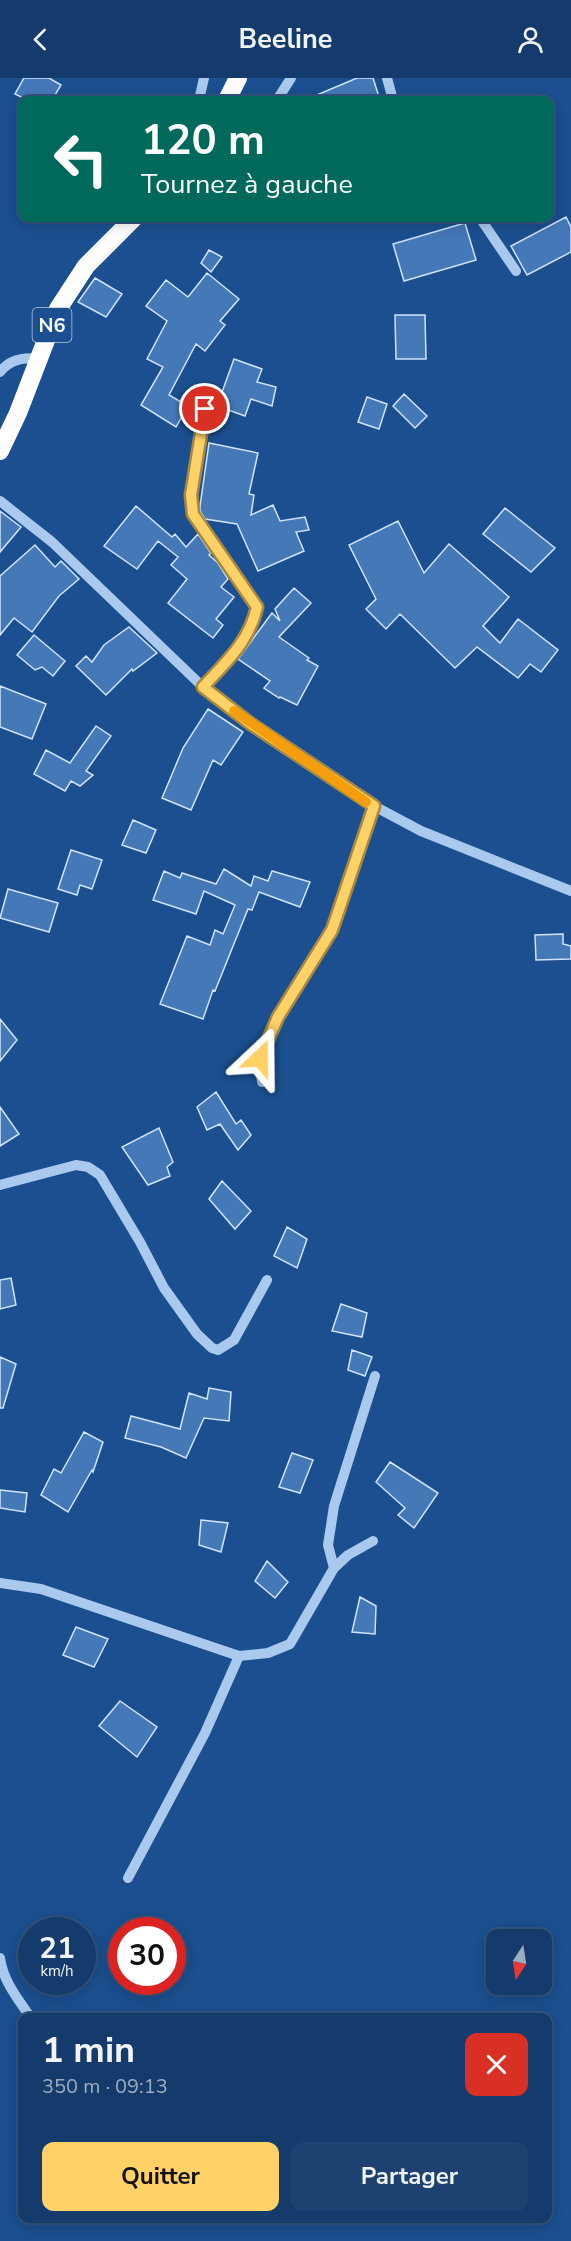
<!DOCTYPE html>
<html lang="fr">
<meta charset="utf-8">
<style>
:root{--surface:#143b6b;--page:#1d4271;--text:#f1f3f6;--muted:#9dadc1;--line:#33557e;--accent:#ffd166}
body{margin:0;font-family:"Nunito Sans",sans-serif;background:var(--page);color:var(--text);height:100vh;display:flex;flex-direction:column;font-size:22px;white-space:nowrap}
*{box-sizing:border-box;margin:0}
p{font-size:20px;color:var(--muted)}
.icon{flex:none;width:33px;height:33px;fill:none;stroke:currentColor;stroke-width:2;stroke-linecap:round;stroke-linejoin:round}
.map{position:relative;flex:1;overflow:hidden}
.details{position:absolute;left:18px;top:1935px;width:534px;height:210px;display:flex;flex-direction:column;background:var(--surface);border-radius:12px;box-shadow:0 3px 15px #0003,0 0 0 2px var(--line)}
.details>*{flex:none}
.hud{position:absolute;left:18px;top:18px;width:536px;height:126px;border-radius:12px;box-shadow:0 3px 15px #0003,0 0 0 2px var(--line);background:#00695c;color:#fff;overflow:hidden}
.needle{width:39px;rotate:192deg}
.fabs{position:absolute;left:486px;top:1851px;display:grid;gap:12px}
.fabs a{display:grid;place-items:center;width:66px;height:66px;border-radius:12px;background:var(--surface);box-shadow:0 3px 15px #0003,0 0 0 2px var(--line);font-size:30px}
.speed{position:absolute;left:18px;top:1839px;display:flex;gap:12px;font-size:30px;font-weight:700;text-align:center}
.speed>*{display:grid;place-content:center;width:78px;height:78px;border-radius:50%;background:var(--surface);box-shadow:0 3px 15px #0003,0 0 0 2px var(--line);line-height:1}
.speed small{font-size:15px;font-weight:400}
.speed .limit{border:9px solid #d22;background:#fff;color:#111}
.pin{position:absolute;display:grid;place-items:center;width:51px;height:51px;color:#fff;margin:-26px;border:3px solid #fff;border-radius:50%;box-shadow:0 2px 6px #0007}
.me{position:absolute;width:66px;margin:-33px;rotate:23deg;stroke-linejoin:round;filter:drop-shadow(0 0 4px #0008)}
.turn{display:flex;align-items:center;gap:21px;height:126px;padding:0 24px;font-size:27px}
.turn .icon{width:78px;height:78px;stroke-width:2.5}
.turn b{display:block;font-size:42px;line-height:51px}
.round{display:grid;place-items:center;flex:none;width:63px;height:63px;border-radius:12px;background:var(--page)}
.head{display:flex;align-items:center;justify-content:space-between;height:102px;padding:0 24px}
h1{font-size:36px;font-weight:700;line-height:45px}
.primary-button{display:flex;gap:12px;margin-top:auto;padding:12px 24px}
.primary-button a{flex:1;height:69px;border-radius:12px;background:var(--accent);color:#111;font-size:24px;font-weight:700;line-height:69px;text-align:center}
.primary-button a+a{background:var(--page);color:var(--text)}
header{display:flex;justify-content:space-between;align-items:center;height:78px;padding:0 24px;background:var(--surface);font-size:27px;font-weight:700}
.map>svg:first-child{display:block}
.building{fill:#4478b7;stroke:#cfe3fa;stroke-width:1.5}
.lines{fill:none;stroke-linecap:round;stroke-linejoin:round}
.minor{stroke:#a9c9ee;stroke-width:10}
.highway{stroke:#fff;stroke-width:18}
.route-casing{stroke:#a68842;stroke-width:15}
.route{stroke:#ffd166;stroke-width:10}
.slow{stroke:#f59e0b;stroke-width:10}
.labels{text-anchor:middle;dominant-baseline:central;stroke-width:6;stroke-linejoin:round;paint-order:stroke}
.shield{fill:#1b4f8f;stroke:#bbcadd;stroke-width:1.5}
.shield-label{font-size:20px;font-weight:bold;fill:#fff}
</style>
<header><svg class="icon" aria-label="back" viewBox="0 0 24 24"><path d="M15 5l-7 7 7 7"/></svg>Beeline<svg class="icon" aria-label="person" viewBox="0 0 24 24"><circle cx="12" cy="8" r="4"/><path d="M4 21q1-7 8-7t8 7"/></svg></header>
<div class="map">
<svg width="571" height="2163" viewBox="0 0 571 2163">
<rect width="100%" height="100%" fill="#1b4f8f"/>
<path class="building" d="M 24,0 L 49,0 L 61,7 L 52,22 L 27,22 L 15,16 Z
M 357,0 L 373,0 L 380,22 L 305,22 Z
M 566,139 L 571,149 L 571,174 L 527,197 L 511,168 Z
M 465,145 L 476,182 L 404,203 L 393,166 Z
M 209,172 L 222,179 L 211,194 L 201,185 Z
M 207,195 L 239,221 L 220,243 L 225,247 L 205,273 L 196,266 L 169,317 L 188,328 L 176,349 L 141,327 L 163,289 L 147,281 L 167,243 L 146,228 L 166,202 L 188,219 Z
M 95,200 L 122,216 L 106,239 L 78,224 Z
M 395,237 L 425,237 L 426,281 L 396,281 Z
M 234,281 L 262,291 L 257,304 L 276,309 L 272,328 L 251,321 L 245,338 L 217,328 Z
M 404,316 L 427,338 L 415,350 L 393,328 Z
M 367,319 L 387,326 L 379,351 L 358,344 Z
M 209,365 L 258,375 L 249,416 L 254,417 L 251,437 L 273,427 L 280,443 L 305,439 L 309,452 L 296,454 L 304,473 L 258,493 L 237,446 L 205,441 L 200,433 L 200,428 Z
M 136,428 L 172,459 L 175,456 L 186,469 L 198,456 L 211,475 L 209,477 L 218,485 L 228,501 L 221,509 L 234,519 L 216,541 L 223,547 L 213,560 L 168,525 L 187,501 L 171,487 L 178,479 L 158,463 L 137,491 L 104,468 Z
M 505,430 L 555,470 L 531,494 L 483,456 Z
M 0,433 L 21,449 L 0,474 Z
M 398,443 L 424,495 L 449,466 L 509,519 L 483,548 L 500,565 L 518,541 L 558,572 L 541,594 L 530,586 L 518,600 L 477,569 L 455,590 L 400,536 L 386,551 L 366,531 L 376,521 L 349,467 Z
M 35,467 L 55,489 L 61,483 L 79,501 L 59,518 L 32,554 L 14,540 L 0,557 L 0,498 Z
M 294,510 L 311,525 L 279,559 L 309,580 L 307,582 L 318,588 L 297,627 L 280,619 L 279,620 L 264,610 L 270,603 L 238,581 L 272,535 L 280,543 L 275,531 Z
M 129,549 L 157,575 L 133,593 L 132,591 L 106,617 L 76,588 L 86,578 L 92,584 L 104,567 Z
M 34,557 L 65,583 L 53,598 L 42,589 L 35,592 L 17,577 Z
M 0,608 L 46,626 L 32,661 L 0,649 Z
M 208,631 L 243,654 L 221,687 L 213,682 L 191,732 L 162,720 L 183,670 Z
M 96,648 L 111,658 L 86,693 L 93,697 L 80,708 L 71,703 L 65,713 L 34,696 L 46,672 L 70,685 Z
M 133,742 L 156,752 L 146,775 L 122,767 Z
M 71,772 L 102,782 L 92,811 L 80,807 L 77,817 L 58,811 Z
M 224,791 L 251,808 L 254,798 L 268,803 L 272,793 L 310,804 L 300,829 L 259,814 L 252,832 L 248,831 L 215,913 L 213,912 L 203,941 L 160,926 L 187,858 L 210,867 L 215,852 L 223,856 L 235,827 L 204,813 L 196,836 L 153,822 L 164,793 L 180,800 L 182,795 L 216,806 Z
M 8,811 L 58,825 L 49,854 L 0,840 Z
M 563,856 L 563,866 L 571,868 L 571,881 L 536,882 L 535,857 Z
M 0,941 L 17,962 L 0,983 Z
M 216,1014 L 236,1046 L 241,1042 L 251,1057 L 238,1072 L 220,1046 L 207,1052 L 197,1029 Z
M 0,1029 L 19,1056 L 0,1068 Z
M 159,1050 L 173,1084 L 167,1089 L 170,1098 L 148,1107 L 122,1069 Z
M 222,1103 L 251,1133 L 235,1151 L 209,1121 Z
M 287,1149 L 307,1161 L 297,1190 L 274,1178 Z
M 11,1200 L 16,1227 L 0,1231 L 0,1202 Z
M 341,1226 L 367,1235 L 362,1259 L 332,1253 Z
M 352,1272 L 372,1279 L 365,1298 L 348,1292 Z
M 0,1279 L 16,1286 L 3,1330 L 0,1330 Z
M 209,1310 L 231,1314 L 229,1343 L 204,1340 L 186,1380 L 161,1369 L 125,1360 L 131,1338 L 180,1351 L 189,1315 L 207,1321 Z
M 84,1354 L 103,1364 L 93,1394 L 92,1392 L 68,1434 L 41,1417 L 54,1391 L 61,1395 Z
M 292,1375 L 313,1382 L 300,1415 L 279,1409 Z
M 390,1384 L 438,1415 L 414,1450 L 398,1437 L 405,1430 L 376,1404 Z
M 0,1412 L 27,1415 L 25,1434 L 0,1430 Z
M 201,1442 L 228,1445 L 221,1474 L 199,1467 Z
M 267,1483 L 288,1504 L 275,1520 L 255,1503 Z
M 360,1519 L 376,1528 L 375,1556 L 352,1554 Z
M 76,1549 L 108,1561 L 94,1589 L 63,1577 Z
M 120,1623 L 157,1649 L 137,1679 L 99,1648 Z"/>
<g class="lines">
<path class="minor" d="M 387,0 L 393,22
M 199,22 L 204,0
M 277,22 L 291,0
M 480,140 L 516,193
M 0,294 C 10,281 23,280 38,280
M 0,423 L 52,464 L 203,609 L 251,646 L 374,728 L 421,753 L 571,813
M 203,609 C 226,583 249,564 257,529 L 193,436 L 191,417 L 205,331
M 262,1004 L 259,980 L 261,973 L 278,939 L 332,852 L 374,728
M 0,1107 L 76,1087 L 88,1089 L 100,1097 L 140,1164 L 164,1210 L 197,1256 L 212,1270 L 218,1272 L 234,1262 L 267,1202
M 334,1490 L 328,1467 L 334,1428 L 375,1298
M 0,1505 L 41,1511 L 239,1578 L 268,1575 L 290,1566 L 334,1490 L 348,1477 L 373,1463
M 128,1800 L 205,1655 L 239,1578
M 0,1880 C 3,1903 18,1921 31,1940"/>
<path class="highway" d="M 227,22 L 238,0
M 0,373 L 18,335 L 58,231 L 86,188 L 134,140"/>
</g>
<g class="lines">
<defs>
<path id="route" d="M 205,331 L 191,417 L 193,436 L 257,529 C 249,564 227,583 203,609 L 251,646 L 374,728 L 332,852 L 278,939 L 260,980"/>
</defs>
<use href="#route" class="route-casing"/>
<use href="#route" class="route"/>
<path class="slow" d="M 234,633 L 366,724"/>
</g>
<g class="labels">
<rect class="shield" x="32.5" y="230" width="39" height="34" rx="4.5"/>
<g class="shield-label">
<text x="52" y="247">N6</text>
</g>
</g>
</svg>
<div class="fabs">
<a><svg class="needle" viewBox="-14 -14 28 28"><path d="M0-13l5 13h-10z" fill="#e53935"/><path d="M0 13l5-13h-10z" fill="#9dadc1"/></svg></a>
</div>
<div class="speed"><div>21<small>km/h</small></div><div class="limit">30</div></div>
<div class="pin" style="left:205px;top:331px;background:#d93025"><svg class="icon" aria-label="arrive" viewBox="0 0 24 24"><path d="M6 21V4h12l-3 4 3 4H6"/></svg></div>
<svg class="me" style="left:260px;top:980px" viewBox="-20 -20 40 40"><path d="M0-17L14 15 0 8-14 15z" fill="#ffd166" stroke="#fff" stroke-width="4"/></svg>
<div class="hud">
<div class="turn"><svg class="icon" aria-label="left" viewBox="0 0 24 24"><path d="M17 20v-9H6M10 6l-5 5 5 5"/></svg><div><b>120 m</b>Tournez à gauche</div></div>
</div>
<section class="details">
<div class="head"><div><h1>1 min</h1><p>350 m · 09:13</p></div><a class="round" style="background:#d93025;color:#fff"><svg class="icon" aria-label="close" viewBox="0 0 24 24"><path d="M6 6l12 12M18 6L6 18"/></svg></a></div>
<div class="primary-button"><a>Quitter</a><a>Partager</a></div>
</section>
</div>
